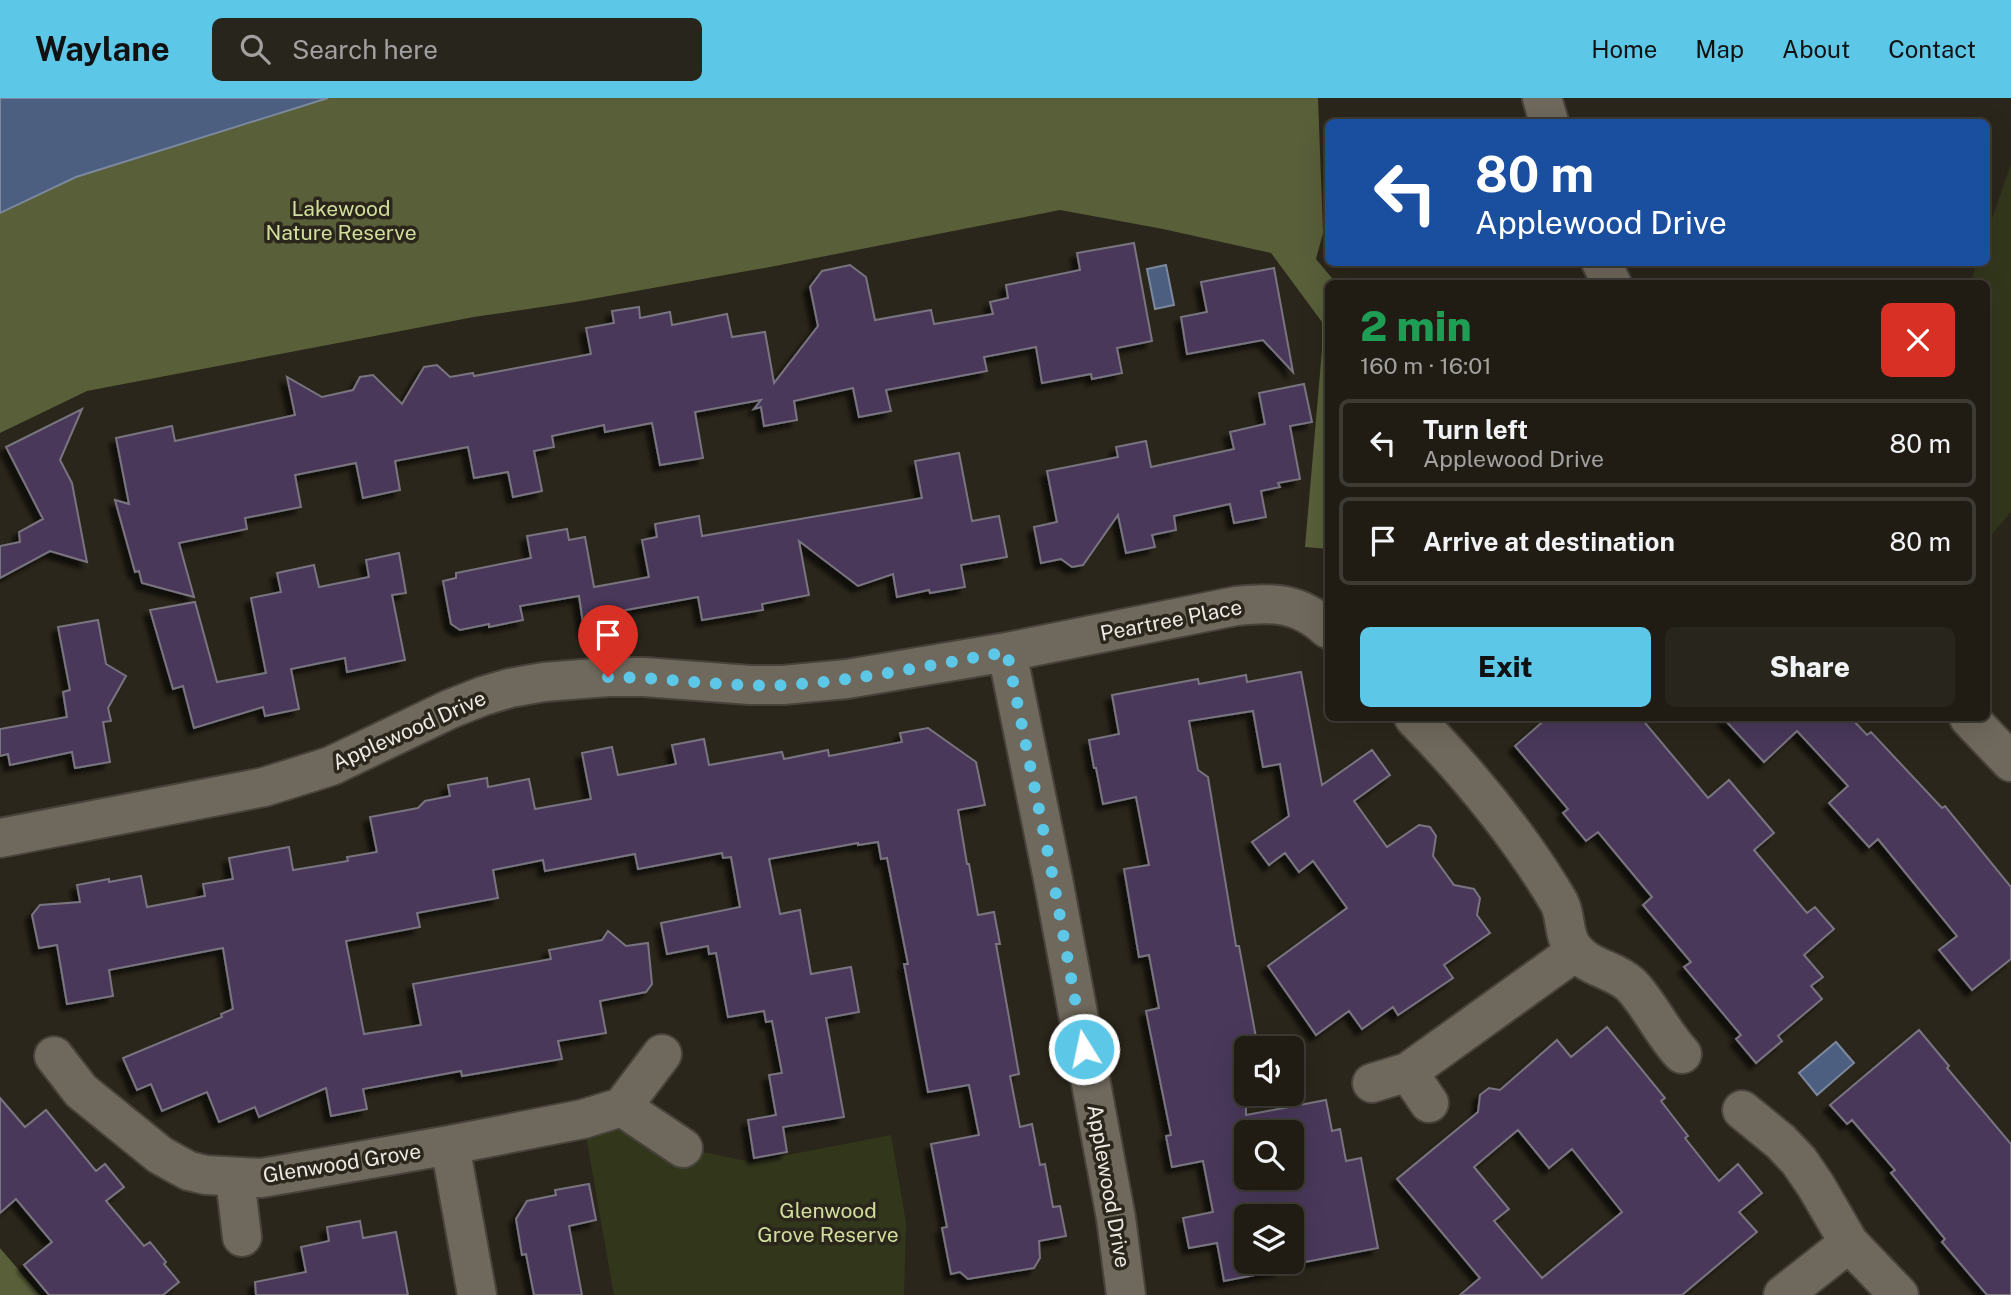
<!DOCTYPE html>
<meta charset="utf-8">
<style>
:root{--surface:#201c14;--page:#28251d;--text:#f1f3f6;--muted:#a2a1a0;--line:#3d3a34;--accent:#5dc7e8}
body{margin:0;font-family:"Public Sans",sans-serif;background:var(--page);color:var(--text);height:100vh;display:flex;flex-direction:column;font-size:26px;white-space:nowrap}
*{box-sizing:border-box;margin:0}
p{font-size:23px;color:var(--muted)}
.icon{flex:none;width:38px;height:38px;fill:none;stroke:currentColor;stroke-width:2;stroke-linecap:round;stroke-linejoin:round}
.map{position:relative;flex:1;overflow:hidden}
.sheet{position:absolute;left:1325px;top:182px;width:665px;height:441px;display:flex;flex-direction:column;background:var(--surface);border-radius:10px;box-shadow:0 7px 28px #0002,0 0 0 2px var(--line)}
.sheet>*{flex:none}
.hud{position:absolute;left:1325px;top:21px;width:665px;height:147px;border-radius:10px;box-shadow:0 7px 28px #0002,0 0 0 2px var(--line);background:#1a4fa0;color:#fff;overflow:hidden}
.tools{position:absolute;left:1234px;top:938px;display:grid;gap:14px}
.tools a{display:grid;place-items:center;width:70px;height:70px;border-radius:10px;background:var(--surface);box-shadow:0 7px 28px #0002,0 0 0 2px var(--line);font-size:35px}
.pin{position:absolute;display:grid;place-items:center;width:60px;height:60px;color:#fff;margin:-72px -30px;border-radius:50% 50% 50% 0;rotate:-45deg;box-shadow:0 0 7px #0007}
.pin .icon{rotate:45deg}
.me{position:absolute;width:77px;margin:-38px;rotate:350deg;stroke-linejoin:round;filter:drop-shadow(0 0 5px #0008)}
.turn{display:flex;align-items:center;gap:24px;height:147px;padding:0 35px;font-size:32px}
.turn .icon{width:91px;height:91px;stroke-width:2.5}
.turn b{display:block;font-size:49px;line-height:60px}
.round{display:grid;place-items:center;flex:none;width:74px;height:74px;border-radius:10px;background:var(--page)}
.headline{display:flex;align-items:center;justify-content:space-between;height:119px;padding:0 35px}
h1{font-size:42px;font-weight:800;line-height:52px;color:#1e9e55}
.primary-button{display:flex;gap:14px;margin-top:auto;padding:14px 35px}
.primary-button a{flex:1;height:80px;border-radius:10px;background:var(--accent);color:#111;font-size:28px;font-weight:800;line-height:80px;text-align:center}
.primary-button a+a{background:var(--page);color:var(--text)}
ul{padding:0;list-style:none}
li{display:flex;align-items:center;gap:21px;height:88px;margin:0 14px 10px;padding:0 21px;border:4px solid var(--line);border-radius:10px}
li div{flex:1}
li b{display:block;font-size:26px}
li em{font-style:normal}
header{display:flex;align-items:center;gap:42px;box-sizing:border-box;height:98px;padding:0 35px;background:var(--accent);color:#111}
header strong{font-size:33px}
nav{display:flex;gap:38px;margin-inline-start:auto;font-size:24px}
.search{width:490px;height:63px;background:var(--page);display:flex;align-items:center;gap:18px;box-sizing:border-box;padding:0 24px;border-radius:10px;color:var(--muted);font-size:26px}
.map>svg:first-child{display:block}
.green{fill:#32371c}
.forest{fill:#585f39}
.water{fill:#4c5f80;stroke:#7c889e;stroke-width:2}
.building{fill:#4a395a;stroke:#797480;stroke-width:2;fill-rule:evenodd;filter:url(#shadow)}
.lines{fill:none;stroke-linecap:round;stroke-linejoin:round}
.minor-casing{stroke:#47433b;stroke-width:42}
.minor{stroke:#6f685c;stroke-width:38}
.route{stroke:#5dc7e8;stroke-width:12;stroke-dasharray:0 21.6}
.labels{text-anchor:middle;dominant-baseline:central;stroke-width:7;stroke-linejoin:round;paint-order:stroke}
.park-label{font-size:21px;fill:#d1de9c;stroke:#2b261b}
.street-label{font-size:21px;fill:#ede9e3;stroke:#2b261b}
</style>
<header>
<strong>Waylane</strong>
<div class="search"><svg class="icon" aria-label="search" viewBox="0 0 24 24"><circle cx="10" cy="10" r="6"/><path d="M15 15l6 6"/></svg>Search here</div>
<nav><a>Home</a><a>Map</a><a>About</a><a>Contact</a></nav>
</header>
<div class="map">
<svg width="2011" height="1197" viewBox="0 0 2011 1197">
<defs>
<filter id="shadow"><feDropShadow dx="-6" dy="6" stdDeviation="2" flood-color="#0009"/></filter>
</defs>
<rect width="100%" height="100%" fill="#2b261b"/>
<path class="green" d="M 2011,66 L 2011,414 L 1986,443 L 1986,186 L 1970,185 L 1977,165 L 1986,164 L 1986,138 Z
M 598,1017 L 683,1050 L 751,1064 L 891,1037 L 906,1125 L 904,1197 L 614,1197 L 583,1021 Z"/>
<path class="forest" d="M 328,0 L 1318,0 L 1323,135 L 1316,161 L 1336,185 L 1328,186 L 1328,451 L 1305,449 L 1322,252 L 1322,224 L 1271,155 L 1163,131 L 1060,112 L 770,169 L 575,204 L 474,219 L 87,293 L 0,335 L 0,115 L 76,79 Z
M 0,1150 L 40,1197 L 0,1197 Z"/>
<path class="water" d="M 0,0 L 328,0 L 76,79 L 0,115 Z
M 1166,167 L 1174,207 L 1155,211 L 1147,171 Z
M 1836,944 L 1854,965 L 1817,997 L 1799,975 Z"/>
<path class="building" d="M 1134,145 L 1152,243 L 1117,250 L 1122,275 L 1092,281 L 1091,276 L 1042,285 L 1036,249 L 984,259 L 987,273 L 886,292 L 891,313 L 859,319 L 853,290 L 794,303 L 797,322 L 764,328 L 761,309 L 754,311 L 761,302 L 695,314 L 703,360 L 660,367 L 652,325 L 605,334 L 604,327 L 552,338 L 554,349 L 534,353 L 542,393 L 513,399 L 508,374 L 474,380 L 468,349 L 395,363 L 400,392 L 363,400 L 356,365 L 295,377 L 301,409 L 245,420 L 247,431 L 179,445 L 194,499 L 142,485 L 139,473 L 135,474 L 115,402 L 129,406 L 116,340 L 172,328 L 175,343 L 295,317 L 287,279 L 322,299 L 353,292 L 360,279 L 373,277 L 402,306 L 424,269 L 437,267 L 450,279 L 473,275 L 474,278 L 591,256 L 586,230 L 614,225 L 612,213 L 639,209 L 640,220 L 670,214 L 672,227 L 727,216 L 732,239 L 765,234 L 774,285 L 818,228 L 810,189 L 822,173 L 850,167 L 866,179 L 875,222 L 931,212 L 934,226 L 993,216 L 990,204 L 1008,200 L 1006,187 L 1080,172 L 1077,155 Z
M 1274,170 L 1293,274 L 1263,242 L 1187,256 L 1181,219 L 1207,214 L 1201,184 Z
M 1304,286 L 1312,324 L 1290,328 L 1300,381 L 1278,385 L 1280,389 L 1261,393 L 1266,419 L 1234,425 L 1230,406 L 1174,418 L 1176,432 L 1152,437 L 1155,449 L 1126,455 L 1118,417 L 1083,467 L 1072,469 L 1061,461 L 1041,465 L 1034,429 L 1057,424 L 1047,373 L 1118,359 L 1116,349 L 1146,343 L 1151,369 L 1234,351 L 1230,334 L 1265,326 L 1259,295 Z
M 82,311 L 60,362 L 72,385 L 87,464 L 50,453 L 0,480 L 0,448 L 20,444 L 19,434 L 43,421 L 6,349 Z
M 959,355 L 972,423 L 999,418 L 1007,459 L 961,467 L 965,489 L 930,495 L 929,492 L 897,499 L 893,476 L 858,488 L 799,443 L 809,497 L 762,506 L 763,512 L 702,522 L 698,499 L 615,514 L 618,526 L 584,532 L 579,498 L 520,508 L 523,522 L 489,529 L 489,526 L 460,532 L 451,526 L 443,483 L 456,480 L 456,475 L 531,460 L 527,438 L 567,431 L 569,442 L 585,439 L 594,489 L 649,479 L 642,442 L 657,439 L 655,426 L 699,418 L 702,438 L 922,400 L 915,363 Z
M 399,455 L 406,495 L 392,497 L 405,562 L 347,574 L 345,560 L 291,571 L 299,611 L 265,618 L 263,609 L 194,630 L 183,588 L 173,591 L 150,512 L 195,504 L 217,584 L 266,575 L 251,500 L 281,494 L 277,475 L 314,467 L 319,489 L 369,479 L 366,462 Z
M 98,522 L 106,566 L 126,578 L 108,610 L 111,623 L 103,624 L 110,664 L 75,670 L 72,654 L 10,667 L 8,656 L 0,658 L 0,631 L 67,619 L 63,594 L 70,592 L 58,529 Z
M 1301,574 L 1322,687 L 1372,652 L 1390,677 L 1354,703 L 1387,749 L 1419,727 L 1430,729 L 1436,738 L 1433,758 L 1454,787 L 1474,791 L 1480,800 L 1477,817 L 1490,835 L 1444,867 L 1453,880 L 1398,917 L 1393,909 L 1362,931 L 1349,913 L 1316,937 L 1268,868 L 1347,810 L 1313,763 L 1299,774 L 1285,755 L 1269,767 L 1252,744 L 1289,718 L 1280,666 L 1263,669 L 1253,613 L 1189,623 L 1198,672 L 1208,679 L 1236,848 L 1239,848 L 1258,950 L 1246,950 L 1246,1017 L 1326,1002 L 1332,1033 L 1340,1031 L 1346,1063 L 1361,1060 L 1378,1150 L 1279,1169 L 1280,1172 L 1224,1183 L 1217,1145 L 1189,1150 L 1183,1120 L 1213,1114 L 1203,1063 L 1172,1069 L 1166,1038 L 1171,1037 L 1146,913 L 1159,910 L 1149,857 L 1139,859 L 1124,771 L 1149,767 L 1136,699 L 1103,706 L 1096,670 L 1094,670 L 1089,642 L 1119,636 L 1112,597 L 1198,581 L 1199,586 L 1246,577 L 1247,584 ZM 1246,1034 L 1292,1034 L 1292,1080 L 1246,1080 ZM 1246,1118 L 1292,1118 L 1292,1164 L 1246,1164 Z
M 1547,620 L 1641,620 L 1708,700 L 1729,682 L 1774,735 L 1754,752 L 1807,815 L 1815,809 L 1834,831 L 1804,857 L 1823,879 L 1811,888 L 1822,901 L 1778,938 L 1782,943 L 1756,965 L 1736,941 L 1741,937 L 1684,869 L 1691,864 L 1643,807 L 1652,799 L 1598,734 L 1586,743 L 1563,715 L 1568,711 L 1515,648 Z
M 1723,620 L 1851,620 L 1867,637 L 1871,634 L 1942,710 L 1945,708 L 2011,789 L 2011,861 L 1972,892 L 1939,852 L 1957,838 L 1878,741 L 1869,749 L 1829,705 L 1848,688 L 1797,633 L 1764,664 Z
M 928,630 L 976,664 L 985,707 L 958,712 L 967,766 L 969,766 L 978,817 L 994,814 L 1000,846 L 996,846 L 1019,976 L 1010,978 L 1020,1029 L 1032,1026 L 1040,1067 L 1045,1066 L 1053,1109 L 1060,1108 L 1066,1138 L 1039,1143 L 1040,1160 L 1034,1170 L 968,1181 L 960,1174 L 951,1176 L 942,1130 L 947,1129 L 931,1046 L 979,1037 L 969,987 L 928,994 L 904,866 L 908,866 L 887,760 L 881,761 L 878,744 L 858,747 L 858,745 L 769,761 L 780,816 L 800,812 L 811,876 L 851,869 L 859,914 L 826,920 L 844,1019 L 783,1029 L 787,1054 L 754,1060 L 748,1022 L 776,1017 L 769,977 L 782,975 L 772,923 L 766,924 L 764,913 L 728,919 L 716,855 L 709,856 L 708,848 L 667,856 L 661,825 L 740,809 L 731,759 L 723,760 L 722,755 L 638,771 L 635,756 L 545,773 L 543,762 L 493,772 L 498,800 L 417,815 L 420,829 L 346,843 L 364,936 L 421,927 L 413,886 L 551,861 L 549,852 L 602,842 L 608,833 L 626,848 L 648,845 L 652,886 L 646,894 L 600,903 L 606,935 L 558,943 L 562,961 L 462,978 L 461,973 L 363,991 L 367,1011 L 331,1018 L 326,990 L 259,1019 L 255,1009 L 219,1024 L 207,994 L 162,1013 L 151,986 L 137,992 L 123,960 L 222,919 L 221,916 L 233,911 L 223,850 L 109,872 L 113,898 L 67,906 L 57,847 L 39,850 L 32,817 L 40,807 L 80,804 L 77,787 L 109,781 L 109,784 L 141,778 L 147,809 L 205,798 L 203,786 L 233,781 L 229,760 L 289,749 L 293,772 L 348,763 L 347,759 L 377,754 L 370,719 L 418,710 L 425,703 L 450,698 L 448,687 L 487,680 L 488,689 L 529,681 L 535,711 L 591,701 L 582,655 L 612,649 L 618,677 L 676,666 L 672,647 L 704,641 L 709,667 L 782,654 L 784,661 L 828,652 L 829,658 L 902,644 L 900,635 Z
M 1607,929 L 1665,1000 L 1661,1003 L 1688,1038 L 1685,1040 L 1719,1083 L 1738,1066 L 1762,1095 L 1739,1114 L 1757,1134 L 1682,1197 L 1460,1197 L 1480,1180 L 1397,1081 L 1478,1014 L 1480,997 L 1489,990 L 1500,992 L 1557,942 L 1571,959 ZM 1518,1032 L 1549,1070 L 1572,1051 L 1622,1114 L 1542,1180 L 1494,1123 L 1509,1111 L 1474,1069 Z
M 1919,932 L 1949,968 L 1947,970 L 2011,1046 L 2011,1197 L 1987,1197 L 1942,1144 L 1945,1141 L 1891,1075 L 1895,1072 L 1852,1022 L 1847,1026 L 1830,1007 Z
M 0,1000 L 25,1029 L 46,1012 L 96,1073 L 105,1066 L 124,1089 L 106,1103 L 144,1148 L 150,1144 L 166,1164 L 164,1166 L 179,1184 L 163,1197 L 49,1197 L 24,1167 L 52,1144 L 16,1101 L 0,1115 Z
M 589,1086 L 596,1122 L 569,1128 L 582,1197 L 534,1197 L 526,1156 L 522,1157 L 516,1121 L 527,1103 L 556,1097 L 555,1092 Z
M 360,1123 L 363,1140 L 396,1134 L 408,1197 L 256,1197 L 255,1184 L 306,1174 L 301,1149 L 329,1143 L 327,1129 Z"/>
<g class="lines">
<defs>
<path id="minor" d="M 1542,0 L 1549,24
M 1601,164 L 1612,186
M 1007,554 L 1053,781 L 1116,1120 L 1126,1197
M 1414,620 C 1465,672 1512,728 1551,791 C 1554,797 1559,803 1561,809 C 1566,823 1564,838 1573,850 C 1587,870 1614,871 1631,887 C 1651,908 1662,935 1682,956
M 1969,620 L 2011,664
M 0,740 L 264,689 L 331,668 L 450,611 L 483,598 L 510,590 L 544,584 L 608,579 L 644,579 L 750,587 L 783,587 L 847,581 L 1007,554 L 1236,508 C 1273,504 1299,504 1328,531
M 662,956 L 622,1009 L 683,1050
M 54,958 L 81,993 L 160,1057 L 176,1066 L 189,1073 L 206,1077 L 261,1080 L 285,1076 L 450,1047 L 583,1021 L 622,1009
M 1372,985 L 1408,974
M 1429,1005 L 1408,974 L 1575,854
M 1742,1012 L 1781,1044 L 1799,1063 L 1816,1088 L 1849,1145 L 1899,1197
M 450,1047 L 477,1197
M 235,1080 L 242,1139
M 1783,1197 L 1849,1145"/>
</defs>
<use href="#minor" class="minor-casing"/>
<use href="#minor" class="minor"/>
</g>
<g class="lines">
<path class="route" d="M 608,579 C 667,579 726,590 785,587 C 860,583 934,566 1007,554 L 1053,780 L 1084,951"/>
</g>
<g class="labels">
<g class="park-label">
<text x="341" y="110">Lakewood<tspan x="341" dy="24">Nature Reserve</tspan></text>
<text x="828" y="1112">Glenwood<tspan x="828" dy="24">Grove Reserve</tspan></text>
</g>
<g class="street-label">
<text transform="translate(1171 522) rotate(-11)">Peartree Place</text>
<text transform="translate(409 632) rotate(-24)">Applewood Drive</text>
<text transform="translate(342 1065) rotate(-9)">Glenwood Grove</text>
<text transform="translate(1109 1088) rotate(80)">Applewood Drive</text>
</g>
</g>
</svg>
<div class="tools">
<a><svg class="icon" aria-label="sound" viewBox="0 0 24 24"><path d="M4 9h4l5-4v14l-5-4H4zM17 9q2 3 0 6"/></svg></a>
<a><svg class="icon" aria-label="search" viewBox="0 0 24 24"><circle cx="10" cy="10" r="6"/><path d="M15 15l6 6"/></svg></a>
<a><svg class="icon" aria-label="layers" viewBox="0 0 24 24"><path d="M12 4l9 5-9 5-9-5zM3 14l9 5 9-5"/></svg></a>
</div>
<div class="pin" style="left:608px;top:579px;background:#d93025"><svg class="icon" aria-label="arrive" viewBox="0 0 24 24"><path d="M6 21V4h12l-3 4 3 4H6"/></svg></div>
<svg class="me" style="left:1084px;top:951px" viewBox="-20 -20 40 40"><circle r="17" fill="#5dc7e8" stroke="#fff" stroke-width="3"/><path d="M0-11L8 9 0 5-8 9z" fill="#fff"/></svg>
<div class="hud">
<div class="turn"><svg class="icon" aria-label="left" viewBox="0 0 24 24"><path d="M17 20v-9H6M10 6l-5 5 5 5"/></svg><div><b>80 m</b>Applewood Drive</div></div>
</div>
<section class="sheet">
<div class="headline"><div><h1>2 min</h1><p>160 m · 16:01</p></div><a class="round" style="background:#d93025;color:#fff"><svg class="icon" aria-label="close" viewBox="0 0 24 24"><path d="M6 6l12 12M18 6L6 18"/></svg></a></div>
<ul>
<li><svg class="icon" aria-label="left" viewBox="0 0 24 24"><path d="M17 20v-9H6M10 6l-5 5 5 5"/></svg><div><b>Turn left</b><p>Applewood Drive</p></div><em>80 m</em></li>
<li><svg class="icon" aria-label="arrive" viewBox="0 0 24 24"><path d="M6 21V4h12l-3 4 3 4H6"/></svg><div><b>Arrive at destination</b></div><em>80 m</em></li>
</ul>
<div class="primary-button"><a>Exit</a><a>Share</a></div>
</section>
</div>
